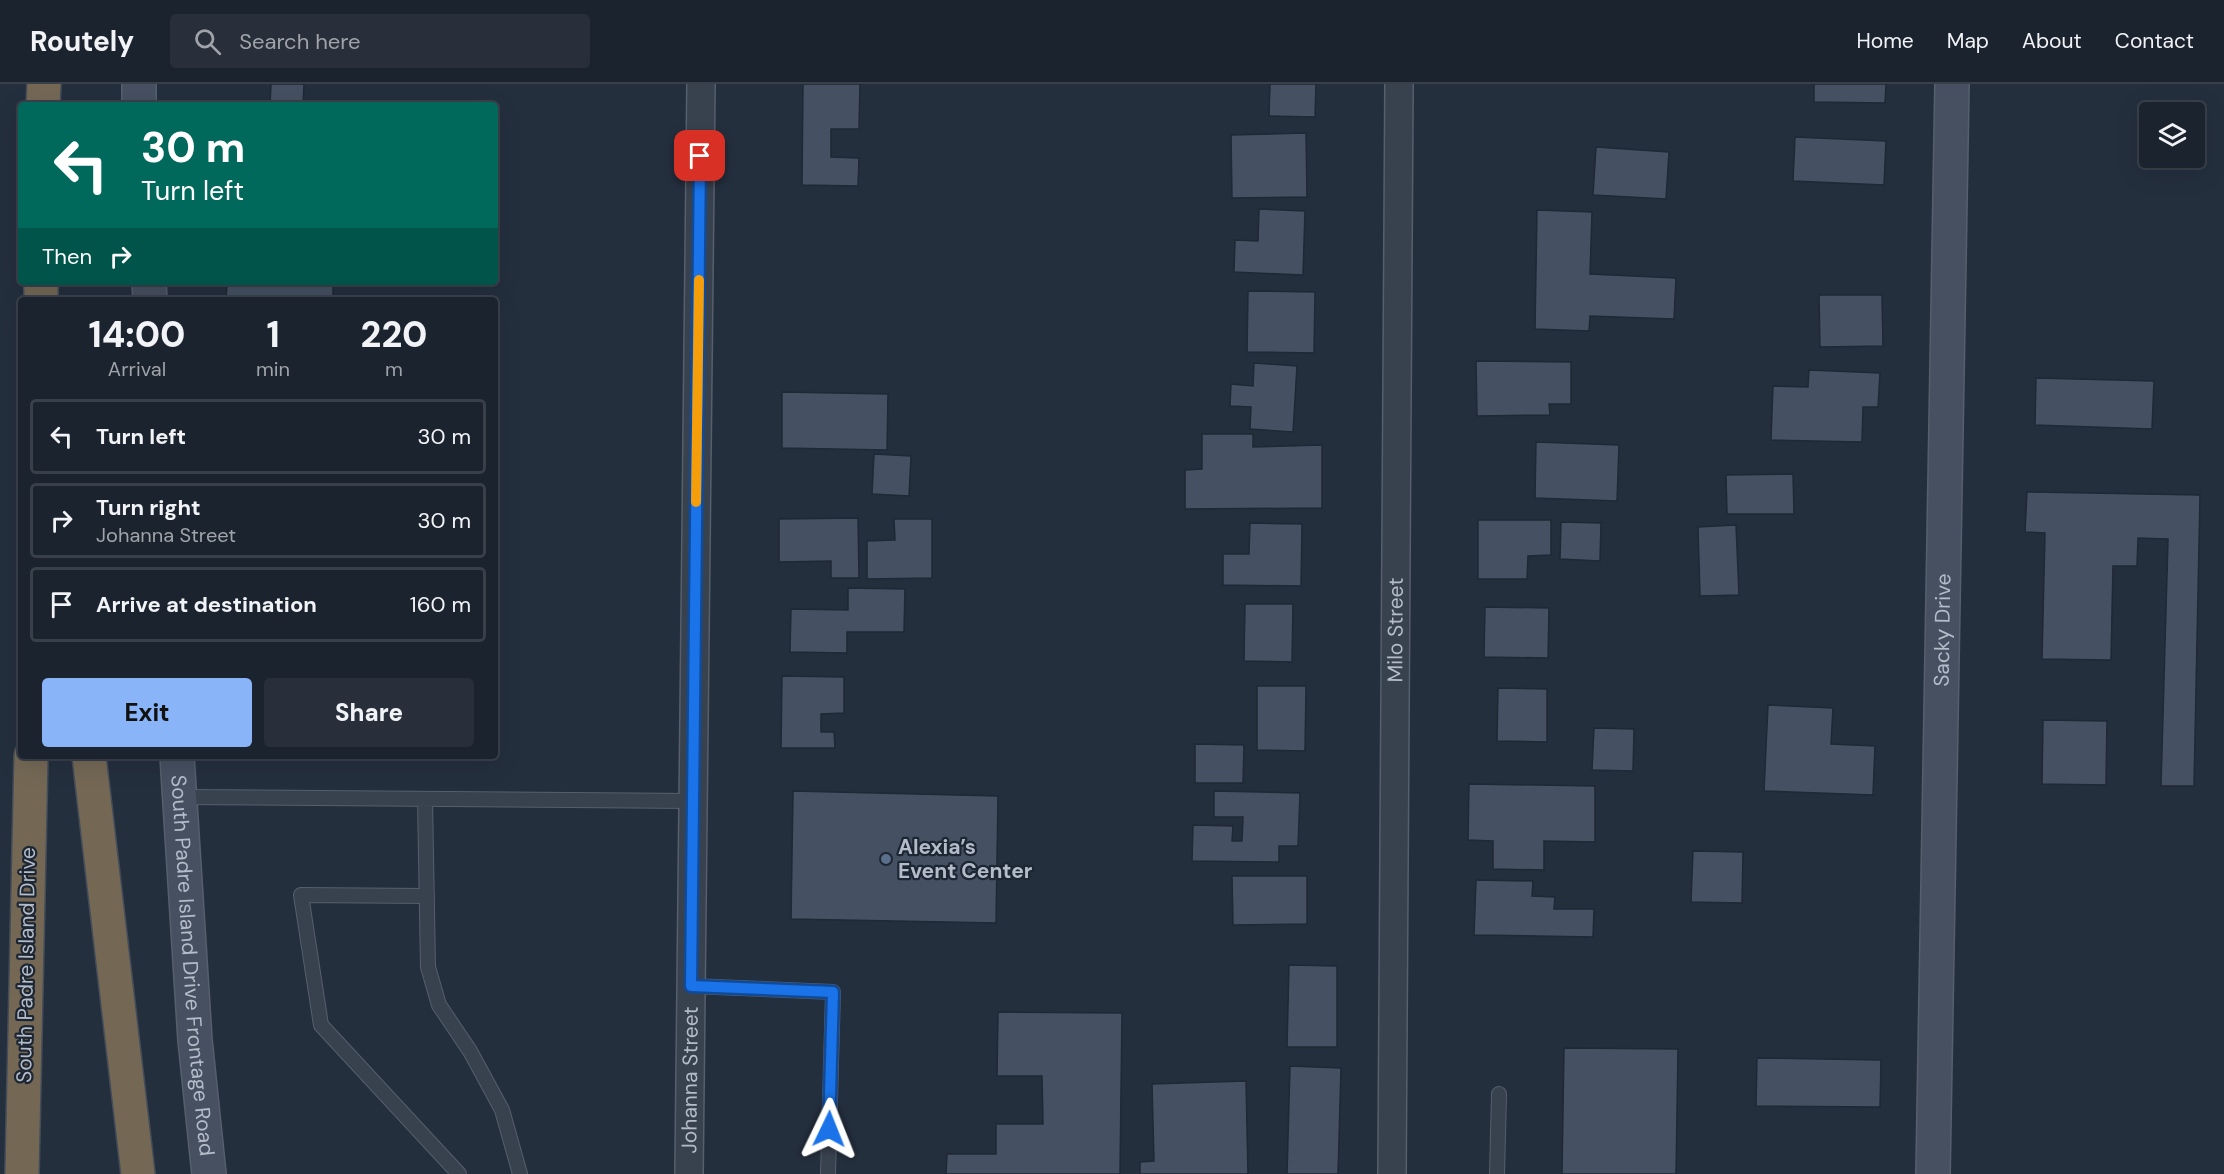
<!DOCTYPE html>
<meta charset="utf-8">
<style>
:root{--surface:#1b232e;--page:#282f3a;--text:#f1f3f6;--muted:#a0a4aa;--line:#39404a;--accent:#8ab4f8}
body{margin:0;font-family:"DM Sans",sans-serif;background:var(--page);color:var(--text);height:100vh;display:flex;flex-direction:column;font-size:22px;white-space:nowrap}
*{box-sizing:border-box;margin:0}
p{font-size:20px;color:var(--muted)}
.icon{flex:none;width:33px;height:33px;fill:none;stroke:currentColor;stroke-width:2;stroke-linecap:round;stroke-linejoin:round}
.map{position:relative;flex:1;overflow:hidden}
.drawer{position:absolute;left:18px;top:213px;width:480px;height:462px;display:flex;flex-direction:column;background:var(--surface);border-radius:6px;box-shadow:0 6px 24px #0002,0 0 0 2px var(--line)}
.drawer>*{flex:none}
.banner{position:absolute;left:18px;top:18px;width:480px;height:183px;border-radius:6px;box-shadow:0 6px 24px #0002,0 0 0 2px var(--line);background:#00695c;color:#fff;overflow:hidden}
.controls{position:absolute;left:2139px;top:18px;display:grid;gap:12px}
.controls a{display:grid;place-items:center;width:66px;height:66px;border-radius:6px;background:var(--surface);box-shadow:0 6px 24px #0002,0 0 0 2px var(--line);font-size:30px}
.pin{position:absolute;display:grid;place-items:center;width:51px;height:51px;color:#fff;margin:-26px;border-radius:12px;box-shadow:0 3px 9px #0006}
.me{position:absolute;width:66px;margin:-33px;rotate:2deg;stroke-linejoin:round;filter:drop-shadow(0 0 4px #0008)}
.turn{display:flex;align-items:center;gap:21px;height:126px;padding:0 24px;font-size:27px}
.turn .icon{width:78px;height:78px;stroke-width:2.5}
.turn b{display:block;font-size:42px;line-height:51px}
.then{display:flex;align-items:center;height:57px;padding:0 24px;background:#0003;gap:12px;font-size:22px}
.eta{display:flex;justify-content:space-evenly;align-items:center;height:102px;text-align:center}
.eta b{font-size:36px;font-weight:800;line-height:42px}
.action{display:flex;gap:12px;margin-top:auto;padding:12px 24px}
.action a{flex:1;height:69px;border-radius:6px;background:var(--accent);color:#111;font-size:24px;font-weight:800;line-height:69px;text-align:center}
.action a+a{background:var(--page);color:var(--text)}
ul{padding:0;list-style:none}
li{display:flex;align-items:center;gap:18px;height:75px;margin:0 12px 9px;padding:0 12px;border:3px solid var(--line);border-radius:6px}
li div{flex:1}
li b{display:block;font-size:22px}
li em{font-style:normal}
header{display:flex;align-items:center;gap:36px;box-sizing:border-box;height:84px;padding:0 30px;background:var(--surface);border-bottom:2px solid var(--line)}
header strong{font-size:28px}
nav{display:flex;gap:33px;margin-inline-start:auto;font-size:21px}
.search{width:420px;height:54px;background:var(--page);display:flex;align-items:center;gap:15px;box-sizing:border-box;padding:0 21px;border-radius:6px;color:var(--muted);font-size:22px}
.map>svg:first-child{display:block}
.building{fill:#455162;stroke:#1f2835;stroke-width:1.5}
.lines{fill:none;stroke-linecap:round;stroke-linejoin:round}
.lane-casing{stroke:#565f6c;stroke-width:16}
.street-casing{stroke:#565f6c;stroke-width:30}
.secondary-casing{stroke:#565f6c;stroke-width:36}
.highway-casing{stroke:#434c59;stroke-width:36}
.lane{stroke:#38414e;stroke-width:14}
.street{stroke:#38414e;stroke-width:27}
.secondary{stroke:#465061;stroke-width:33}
.highway{stroke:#746855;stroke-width:33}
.route-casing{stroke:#114b97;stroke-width:15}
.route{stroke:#1a73e8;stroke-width:10}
.slow{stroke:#f59e0b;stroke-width:10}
.service-dot{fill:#5c6f8a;stroke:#1d2633;stroke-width:2}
.labels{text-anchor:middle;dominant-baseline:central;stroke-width:4.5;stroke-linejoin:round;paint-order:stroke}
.street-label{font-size:21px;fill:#b4bcc9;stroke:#1d2633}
.poi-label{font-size:21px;font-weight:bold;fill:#b4bcc9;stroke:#1d2633;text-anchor:start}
</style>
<header>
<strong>Routely</strong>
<div class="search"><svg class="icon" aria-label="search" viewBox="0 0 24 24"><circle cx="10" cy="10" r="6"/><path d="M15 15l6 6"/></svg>Search here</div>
<nav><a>Home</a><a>Map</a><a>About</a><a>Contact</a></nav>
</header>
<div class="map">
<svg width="2224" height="1090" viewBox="0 0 2224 1090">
<rect width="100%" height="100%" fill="#242f3e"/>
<path class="building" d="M 271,0 L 304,0 L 303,21 L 270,21 Z
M 803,0 L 860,0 L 859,45 L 831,45 L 831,73 L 859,74 L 858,102 L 802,101 Z
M 1270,0 L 1316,0 L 1315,33 L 1269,32 Z
M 1814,0 L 1886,0 L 1885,19 L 1814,18 Z
M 1306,49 L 1307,113 L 1232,114 L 1231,51 Z
M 1795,53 L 1886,57 L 1884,101 L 1793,97 Z
M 1596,63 L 1669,68 L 1666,115 L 1593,111 Z
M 1259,125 L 1305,127 L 1303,191 L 1234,188 L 1235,156 L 1258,157 Z
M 1537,126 L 1592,128 L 1590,190 L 1676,194 L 1674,235 L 1590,232 L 1589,247 L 1535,245 Z
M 227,198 L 333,198 L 333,216 L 226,216 Z
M 1248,207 L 1315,208 L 1314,269 L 1247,268 Z
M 1819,211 L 1882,211 L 1883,262 L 1820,263 Z
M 1476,277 L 1571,278 L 1571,320 L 1549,320 L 1550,331 L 1477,332 Z
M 1254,279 L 1297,282 L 1293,348 L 1250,345 L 1251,323 L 1230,322 L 1231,300 L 1253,302 Z
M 1809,286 L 1880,289 L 1878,323 L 1863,323 L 1862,358 L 1771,356 L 1773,302 L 1808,303 Z
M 2036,294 L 2154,297 L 2152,345 L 2035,341 Z
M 782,308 L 888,310 L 887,366 L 782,364 Z
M 1202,350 L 1253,350 L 1253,363 L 1322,361 L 1322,424 L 1185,425 L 1185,386 L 1202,385 Z
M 1536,358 L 1619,361 L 1617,417 L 1535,414 Z
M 874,370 L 911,372 L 909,412 L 872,410 Z
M 1793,390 L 1794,430 L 1727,430 L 1726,391 Z
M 2027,408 L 2200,411 L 2194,702 L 2161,702 L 2168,455 L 2138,454 L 2137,482 L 2113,482 L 2111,576 L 2042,575 L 2045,449 L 2025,448 Z
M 858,434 L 859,494 L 831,494 L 831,477 L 779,478 L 779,435 Z
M 894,435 L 932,435 L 932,494 L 867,495 L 867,457 L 895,456 Z
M 1478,436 L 1551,436 L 1551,471 L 1528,472 L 1527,495 L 1478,495 Z
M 1561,438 L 1601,439 L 1600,477 L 1560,475 Z
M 1250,439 L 1302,440 L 1301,502 L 1223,501 L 1223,470 L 1249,470 Z
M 1736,441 L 1739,511 L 1700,512 L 1698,443 Z
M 848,504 L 905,505 L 904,548 L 847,548 L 847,569 L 790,568 L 791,525 L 848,526 Z
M 1245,520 L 1293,520 L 1292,578 L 1244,577 Z
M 1485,523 L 1549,524 L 1548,574 L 1484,573 Z
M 782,592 L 844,593 L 844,629 L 821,630 L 821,648 L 834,648 L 835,664 L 781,664 Z
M 1257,602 L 1306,602 L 1305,667 L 1257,666 Z
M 1498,604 L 1547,605 L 1547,658 L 1497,657 Z
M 1768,621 L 1833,624 L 1831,660 L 1875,662 L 1873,711 L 1764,707 Z
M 2043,636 L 2107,637 L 2106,701 L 2042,700 Z
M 1594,644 L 1634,645 L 1633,687 L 1592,686 Z
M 1195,660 L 1244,661 L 1243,699 L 1195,699 Z
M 1469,700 L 1595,702 L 1595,758 L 1544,757 L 1544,786 L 1493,785 L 1493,757 L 1468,756 Z
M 793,707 L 998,712 L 996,839 L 791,835 Z
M 1214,707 L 1300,709 L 1298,762 L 1279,762 L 1279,778 L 1192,777 L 1193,741 L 1233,742 L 1232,757 L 1242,757 L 1243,733 L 1214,733 Z
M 1693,767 L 1743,768 L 1742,819 L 1691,818 Z
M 1232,792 L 1307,792 L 1307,840 L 1233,841 Z
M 1476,796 L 1533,797 L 1532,812 L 1555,813 L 1554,825 L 1594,825 L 1593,853 L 1474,851 Z
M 1289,881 L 1337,882 L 1337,963 L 1287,963 Z
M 998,928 L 1122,929 L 1120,1090 L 946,1090 L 947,1070 L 996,1070 L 996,1040 L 1043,1040 L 1042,992 L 997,992 Z
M 1564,964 L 1678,965 L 1676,1090 L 1562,1090 Z
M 1757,974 L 1881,976 L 1880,1023 L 1756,1022 Z
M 1290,982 L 1341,984 L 1338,1090 L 1287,1090 Z
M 1246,997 L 1248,1090 L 1140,1090 L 1140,1078 L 1154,1077 L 1152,1000 Z"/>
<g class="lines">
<defs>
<path id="lane" d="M 180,713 L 693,717
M 425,715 L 428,883 L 439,921 L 470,967 L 502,1026 L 520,1090
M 427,812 L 301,811 L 321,941 L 459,1090
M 691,902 L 833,908 L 828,1090
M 1497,1090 L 1499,1010"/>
<g id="street">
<path id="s1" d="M 689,1090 L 701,0"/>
<path id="s2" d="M 1392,1090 L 1399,0"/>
</g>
<g id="secondary">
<path d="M 139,21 L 139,0"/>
<path d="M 149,198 L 150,216"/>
<path id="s3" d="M 177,672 L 195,956 L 209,1090"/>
<path id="s4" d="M 1933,1090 L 1952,0"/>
</g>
<path id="highway" d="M 43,21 L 44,0
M 41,216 L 41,198
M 89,672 L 138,1090
M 22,1090 L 31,672"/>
</defs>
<use href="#lane" class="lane-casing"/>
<use href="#street" class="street-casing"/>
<use href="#secondary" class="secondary-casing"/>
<use href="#highway" class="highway-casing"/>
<use href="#lane" class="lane"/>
<use href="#street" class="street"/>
<use href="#secondary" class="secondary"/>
<use href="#highway" class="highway"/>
</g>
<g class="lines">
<defs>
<path id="route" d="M 700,72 L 691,902 L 833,908 L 829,1045"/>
</defs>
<use href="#route" class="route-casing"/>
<use href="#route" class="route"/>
<path class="slow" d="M 696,418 L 699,196"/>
</g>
<circle class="service-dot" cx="886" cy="775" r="6"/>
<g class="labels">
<g class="street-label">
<text stroke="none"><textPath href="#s2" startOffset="544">Milo Street</textPath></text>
<text stroke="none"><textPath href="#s4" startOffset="544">Sacky Drive</textPath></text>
<text transform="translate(26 881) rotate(-89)">South Padre Island Drive</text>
<text stroke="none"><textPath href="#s3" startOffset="210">South Padre Island Drive Frontage Road</textPath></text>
<text stroke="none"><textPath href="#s1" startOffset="94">Johanna Street</textPath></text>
</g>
<g class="poi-label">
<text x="898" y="763">Alexia’s<tspan x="898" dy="24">Event Center</tspan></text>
</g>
</g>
</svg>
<div class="controls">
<a><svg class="icon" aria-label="layers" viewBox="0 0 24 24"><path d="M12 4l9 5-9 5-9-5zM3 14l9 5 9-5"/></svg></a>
</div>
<div class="pin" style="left:700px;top:72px;background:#d93025"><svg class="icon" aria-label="arrive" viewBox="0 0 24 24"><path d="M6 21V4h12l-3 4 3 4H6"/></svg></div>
<svg class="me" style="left:829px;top:1045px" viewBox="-20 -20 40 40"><path d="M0-17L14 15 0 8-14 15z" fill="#1a73e8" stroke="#fff" stroke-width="4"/></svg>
<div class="banner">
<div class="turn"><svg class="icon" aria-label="left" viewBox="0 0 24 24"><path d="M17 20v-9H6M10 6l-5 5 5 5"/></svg><div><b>30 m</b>Turn left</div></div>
<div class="then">Then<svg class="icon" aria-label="right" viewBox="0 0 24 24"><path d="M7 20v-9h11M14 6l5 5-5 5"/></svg></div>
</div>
<section class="drawer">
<div class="eta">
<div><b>14:00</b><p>Arrival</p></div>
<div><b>1</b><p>min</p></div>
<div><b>220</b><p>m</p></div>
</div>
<ul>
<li><svg class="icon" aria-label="left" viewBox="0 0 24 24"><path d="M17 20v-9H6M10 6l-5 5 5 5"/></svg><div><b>Turn left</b></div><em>30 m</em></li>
<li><svg class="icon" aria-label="right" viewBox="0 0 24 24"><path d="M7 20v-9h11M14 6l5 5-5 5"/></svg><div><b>Turn right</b><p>Johanna Street</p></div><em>30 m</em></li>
<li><svg class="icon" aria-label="arrive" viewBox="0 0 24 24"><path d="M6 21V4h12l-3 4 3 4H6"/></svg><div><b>Arrive at destination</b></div><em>160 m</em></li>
</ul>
<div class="action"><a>Exit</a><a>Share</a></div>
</section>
</div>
